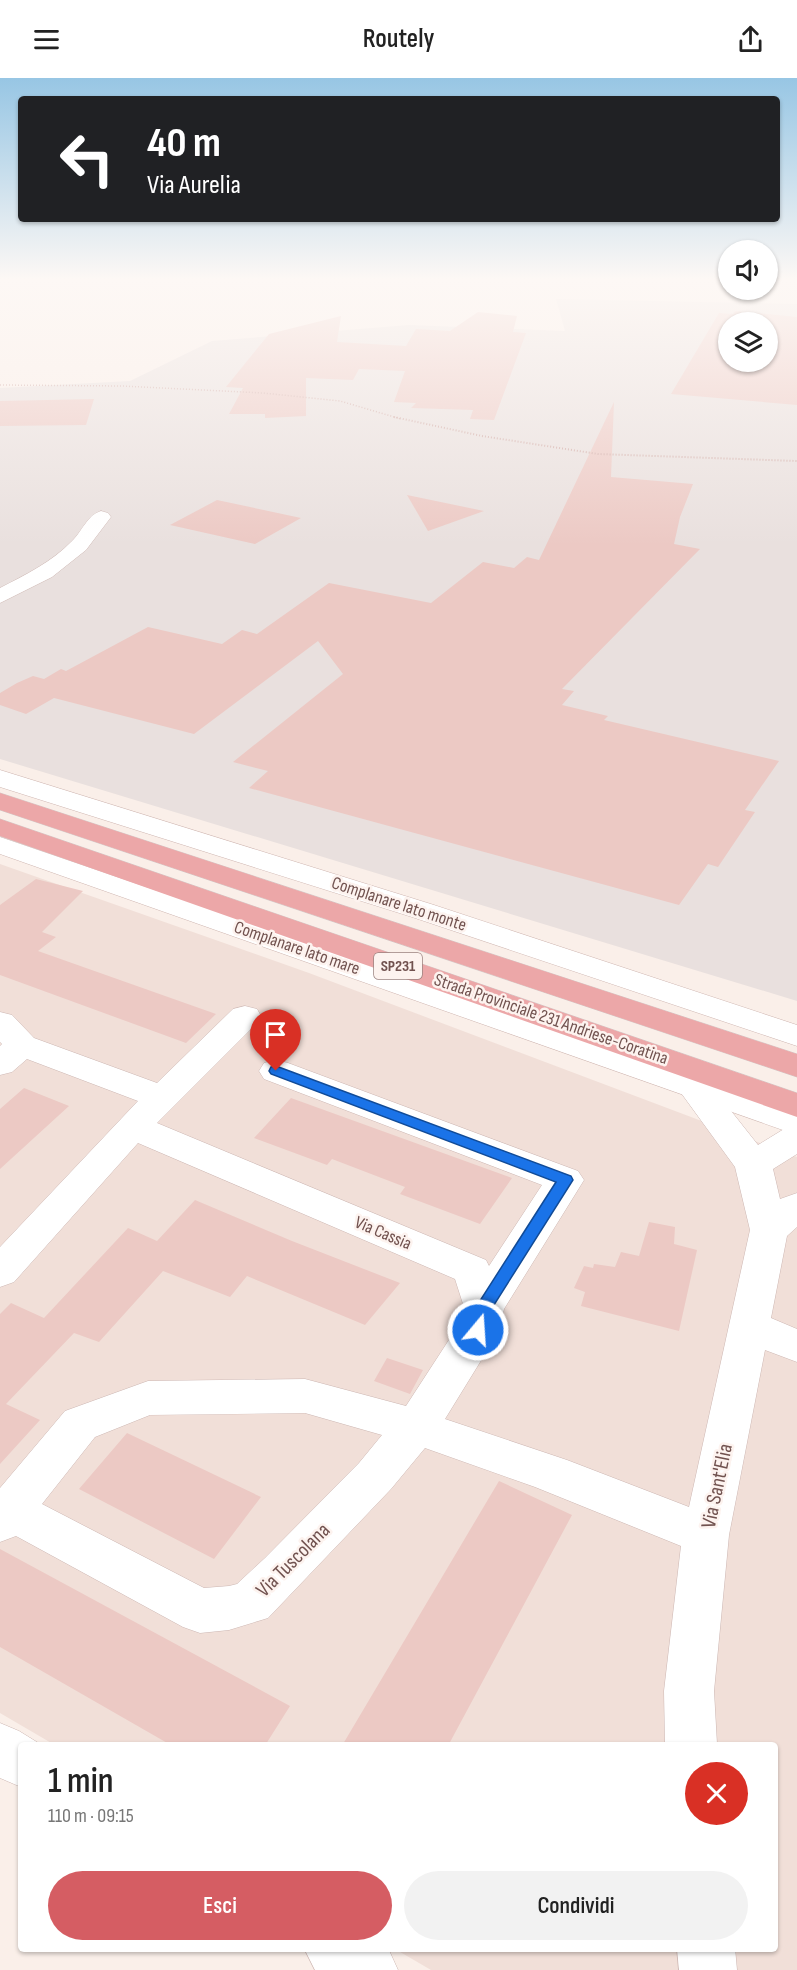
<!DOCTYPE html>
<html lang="it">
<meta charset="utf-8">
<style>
:root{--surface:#fff;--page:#f2f2f2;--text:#222;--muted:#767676;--accent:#d55d63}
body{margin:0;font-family:"Sofia Sans Condensed",sans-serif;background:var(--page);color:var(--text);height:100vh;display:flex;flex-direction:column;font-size:22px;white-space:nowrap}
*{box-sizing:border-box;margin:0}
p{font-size:20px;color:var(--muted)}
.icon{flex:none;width:33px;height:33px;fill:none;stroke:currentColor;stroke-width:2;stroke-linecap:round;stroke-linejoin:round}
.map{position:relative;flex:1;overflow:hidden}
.panel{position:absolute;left:18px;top:1664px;width:760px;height:210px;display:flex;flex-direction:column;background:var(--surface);border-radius:6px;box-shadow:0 2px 4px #0004}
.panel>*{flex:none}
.top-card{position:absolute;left:18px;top:18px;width:762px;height:126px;border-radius:6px;box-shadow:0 2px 4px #0004;background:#202124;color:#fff;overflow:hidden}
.buttons{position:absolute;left:718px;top:162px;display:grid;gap:12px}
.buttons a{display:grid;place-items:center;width:60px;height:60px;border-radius:50%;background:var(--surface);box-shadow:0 2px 4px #0004;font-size:30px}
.pin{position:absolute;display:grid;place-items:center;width:51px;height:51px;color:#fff;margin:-62px -26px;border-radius:50% 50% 50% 0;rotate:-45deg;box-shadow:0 0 6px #0007}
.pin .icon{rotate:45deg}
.me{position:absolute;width:66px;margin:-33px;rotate:18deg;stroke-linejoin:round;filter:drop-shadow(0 0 4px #0008)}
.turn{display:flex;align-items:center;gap:21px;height:126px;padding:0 30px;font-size:27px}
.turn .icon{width:78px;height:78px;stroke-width:2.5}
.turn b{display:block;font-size:42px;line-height:51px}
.round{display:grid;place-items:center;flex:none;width:63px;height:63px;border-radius:32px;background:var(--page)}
.headline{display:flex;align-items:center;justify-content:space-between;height:102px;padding:0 30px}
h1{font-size:36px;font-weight:600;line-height:45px}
.primary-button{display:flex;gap:12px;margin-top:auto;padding:12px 30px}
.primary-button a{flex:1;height:69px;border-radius:36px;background:var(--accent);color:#fff;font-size:24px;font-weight:600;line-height:69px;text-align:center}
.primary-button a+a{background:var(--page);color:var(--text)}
header{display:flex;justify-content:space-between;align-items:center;height:78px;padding:0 30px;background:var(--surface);font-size:27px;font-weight:600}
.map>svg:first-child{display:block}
.residential{fill:#f1dfd8}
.industrial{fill:#e9e0de;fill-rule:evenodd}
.building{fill:#ecc9c4;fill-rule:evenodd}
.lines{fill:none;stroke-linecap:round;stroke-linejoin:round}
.street-casing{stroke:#cdb7b3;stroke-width:1}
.secondary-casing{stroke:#cfb6b1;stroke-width:1}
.highway-casing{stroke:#d4cbca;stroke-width:1}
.path-far1{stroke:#d1aca7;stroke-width:1.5;stroke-dasharray:1 2;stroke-linecap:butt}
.path{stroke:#d1aca7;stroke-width:2;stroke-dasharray:1 2;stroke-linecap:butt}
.street{fill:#fff;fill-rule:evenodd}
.secondary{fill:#fff;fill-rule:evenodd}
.highway{fill:#eca7a8;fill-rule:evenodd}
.route{fill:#1a73e8;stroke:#114b97;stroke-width:1.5}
.labels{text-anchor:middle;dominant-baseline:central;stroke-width:5;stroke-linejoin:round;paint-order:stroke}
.shield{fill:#fdf3ef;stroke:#9b827f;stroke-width:1.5}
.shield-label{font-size:16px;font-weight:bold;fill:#71524f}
.street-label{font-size:18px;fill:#71524f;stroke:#fdf3ef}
.near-street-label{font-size:21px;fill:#71524f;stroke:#fdf3ef}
</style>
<header><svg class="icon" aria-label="menu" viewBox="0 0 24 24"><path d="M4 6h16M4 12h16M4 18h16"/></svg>Routely<svg class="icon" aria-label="share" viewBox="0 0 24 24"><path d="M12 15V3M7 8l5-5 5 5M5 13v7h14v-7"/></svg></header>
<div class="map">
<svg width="797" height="1892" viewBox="0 0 797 1892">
<rect width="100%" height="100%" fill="#faefe9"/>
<path class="residential" d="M 0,786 L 309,895 L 797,1079 L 797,1892 L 431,1892 L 395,1871 L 776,1870 L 776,1666 L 53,1666 L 0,1635 Z"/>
<path class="industrial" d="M 556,221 L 797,226 L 797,923 L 0,681 L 0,310 L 130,303 L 212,263 L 409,247 L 565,253 ZM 729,244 L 768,244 L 768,284 L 729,284 Z"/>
<path class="building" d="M 735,233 L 797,239 L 797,327 L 671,316 L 719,235 L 733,236 ZM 729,244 L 768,244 L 768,284 L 729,284 Z
M 478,234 L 517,238 L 513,254 L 526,255 L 494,342 L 470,341 L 473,332 L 411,330 L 416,325 L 394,324 L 405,293 L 359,291 L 353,302 L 306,300 L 306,338 L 265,340 L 265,336 L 229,336 L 243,310 L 226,309 L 269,256 L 341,238 L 337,264 L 406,268 L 416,251 L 450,253 Z
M 94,321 L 86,347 L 0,348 L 0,323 Z
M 614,324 L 611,399 L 693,406 L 680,439 L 674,466 L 700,471 L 562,611 L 574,613 L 562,627 L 608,638 L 604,642 L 779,683 L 745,732 L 755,734 L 718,789 L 708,786 L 679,827 L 249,710 L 268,693 L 233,684 L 343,596 L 318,563 L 194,656 L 54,620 L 26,636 L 0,627 L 0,615 L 17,605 L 33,598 L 44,601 L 61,591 L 66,593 L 148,549 L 222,566 L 242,552 L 257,556 L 329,505 L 431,525 L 483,484 L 514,490 L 527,479 L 539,482 Z
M 407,417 L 484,433 L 428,453 Z
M 217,422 L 301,440 L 255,466 L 170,447 Z
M 36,801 L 83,813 L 42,854 L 56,859 L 38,873 L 216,936 L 186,965 L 0,897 L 0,827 Z
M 24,1010 L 69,1028 L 0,1091 L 0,1031 Z
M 291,1020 L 512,1100 L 480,1146 L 400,1116 L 405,1109 L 332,1081 L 327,1087 L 254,1060 Z
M 195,1122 L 292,1163 L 400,1205 L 365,1247 L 247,1198 L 230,1219 L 163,1193 L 99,1264 L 74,1255 L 6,1326 L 40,1342 L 0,1386 L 0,1236 L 11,1225 L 44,1240 L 128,1150 L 157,1163 Z
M 649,1144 L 675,1149 L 674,1166 L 697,1172 L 679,1253 L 581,1228 L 585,1214 L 574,1210 L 584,1188 L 593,1190 L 594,1186 L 615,1189 L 621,1174 L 639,1178 Z
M 387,1280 L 423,1292 L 410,1316 L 374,1303 Z
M 127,1355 L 261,1419 L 214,1481 L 79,1411 Z
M 499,1403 L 572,1437 L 449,1666 L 343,1666 Z
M 0,1471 L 290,1628 L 266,1666 L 169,1666 L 0,1569 Z"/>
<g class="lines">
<defs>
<path id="street" d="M 101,433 L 108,435 L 111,439 L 86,472 L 52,499 L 0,525 L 0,510 C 25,497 52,484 72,463 C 82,454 87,437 101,433 Z
M 245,928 L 257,931 L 261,938 L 257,945 L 157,1045 L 486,1182 L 489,1188 L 542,1107 L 264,1001 L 259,993 L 264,985 L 276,982 L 288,985 L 578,1093 L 584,1102 L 504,1231 L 499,1252 L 493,1263 L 445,1341 L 567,1382 L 689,1429 L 750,1152 L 735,1089 L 676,1008 L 681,1000 L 693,997 L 705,1000 L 758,1067 L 784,1051 L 797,1048 L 797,1076 L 773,1091 L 780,1121 L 797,1115 L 797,1149 L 787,1158 L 771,1240 L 797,1251 L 797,1284 L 765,1272 L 729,1457 L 714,1613 L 717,1666 L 665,1666 L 664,1613 L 681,1468 L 535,1409 L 425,1370 L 391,1411 L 268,1540 L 229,1552 L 200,1555 L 183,1549 L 16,1458 L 0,1464 L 0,1410 L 65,1333 L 148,1303 L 305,1301 L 406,1328 L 458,1248 L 464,1229 L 455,1201 L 138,1065 L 14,1204 L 0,1209 L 0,1169 L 138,1023 L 27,981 L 12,994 L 0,997 L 0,968 L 2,966 L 0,964 L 0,934 L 12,937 L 34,960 L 157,1005 L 233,931 ZM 305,1335 L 382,1357 L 359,1385 L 265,1480 L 237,1506 L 229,1508 L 204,1510 L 42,1426 L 95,1359 L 150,1337 Z
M 0,1645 L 19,1653 L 40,1666 L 21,1666 L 21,1709 L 0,1700 Z
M 304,1870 L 388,1870 L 398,1892 L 315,1892 Z
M 677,1870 L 735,1870 L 737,1892 L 679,1892 Z"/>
<path id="secondary" d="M 0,692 L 434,827 L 797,947 L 797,968 L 412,839 L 0,709 Z
M 0,759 L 797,1032 L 797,1057 L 0,776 Z"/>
<path id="highway" d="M 0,715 L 797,976 L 797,999 L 0,732 Z
M 0,741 L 797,1015 L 797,1039 L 0,758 Z"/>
</defs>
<use href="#street" class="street-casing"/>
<use href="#secondary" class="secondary-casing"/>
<use href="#highway" class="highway-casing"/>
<path class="path-far1" d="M 0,307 L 122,308 L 263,315 L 340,323 L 401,341"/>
<path class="path" d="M 394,339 L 482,358 L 598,376 L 797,383"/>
<use href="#street" class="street"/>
<use href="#secondary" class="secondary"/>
<use href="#highway" class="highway"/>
</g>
<linearGradient id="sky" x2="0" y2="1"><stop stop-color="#97c6e4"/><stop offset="0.43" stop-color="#fdf8f5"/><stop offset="1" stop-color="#fdf8f5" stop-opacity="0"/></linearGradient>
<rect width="797" height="467" fill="url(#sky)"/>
<path class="route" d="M 276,988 L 571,1098 L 573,1102 L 492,1230 L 485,1257 L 478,1259 L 472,1257 L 470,1252 L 476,1229 L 556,1104 L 271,996 L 269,993 L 271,989 Z"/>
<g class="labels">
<rect class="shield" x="374" y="875" width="48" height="26" rx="4.5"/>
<g class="shield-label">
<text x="398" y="888">SP231</text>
</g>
<g class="street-label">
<text transform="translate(399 826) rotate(18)">Complanare lato monte</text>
<text transform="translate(297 870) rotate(19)">Complanare lato mare</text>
<text transform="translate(551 941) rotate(19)">Strada Provinciale 231 Andriese-Coratina</text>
<text transform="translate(383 1155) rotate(23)">Via Cassia</text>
</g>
<g class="near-street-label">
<text transform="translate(717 1408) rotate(-78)">Via Sant'Elia</text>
<text transform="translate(293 1482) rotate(-45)">Via Tuscolana</text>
</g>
</g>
</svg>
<div class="buttons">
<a><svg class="icon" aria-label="sound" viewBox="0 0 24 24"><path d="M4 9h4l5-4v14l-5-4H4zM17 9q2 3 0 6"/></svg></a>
<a><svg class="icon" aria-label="layers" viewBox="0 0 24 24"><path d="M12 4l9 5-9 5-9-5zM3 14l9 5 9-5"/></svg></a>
</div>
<div class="pin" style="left:276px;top:993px;background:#d93025"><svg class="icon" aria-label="arrive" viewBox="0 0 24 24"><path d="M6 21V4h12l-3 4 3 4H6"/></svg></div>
<svg class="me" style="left:478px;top:1252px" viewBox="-20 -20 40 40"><circle r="17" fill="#1a73e8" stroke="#fff" stroke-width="3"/><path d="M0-11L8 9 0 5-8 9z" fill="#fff"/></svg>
<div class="top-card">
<div class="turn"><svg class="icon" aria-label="left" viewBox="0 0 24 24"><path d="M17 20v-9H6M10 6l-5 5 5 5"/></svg><div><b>40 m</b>Via Aurelia</div></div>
</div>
<section class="panel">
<div class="headline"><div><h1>1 min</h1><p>110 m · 09:15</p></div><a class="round" style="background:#d93025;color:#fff"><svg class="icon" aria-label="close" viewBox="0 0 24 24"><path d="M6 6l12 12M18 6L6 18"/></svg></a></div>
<div class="primary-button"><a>Esci</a><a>Condividi</a></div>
</section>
</div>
